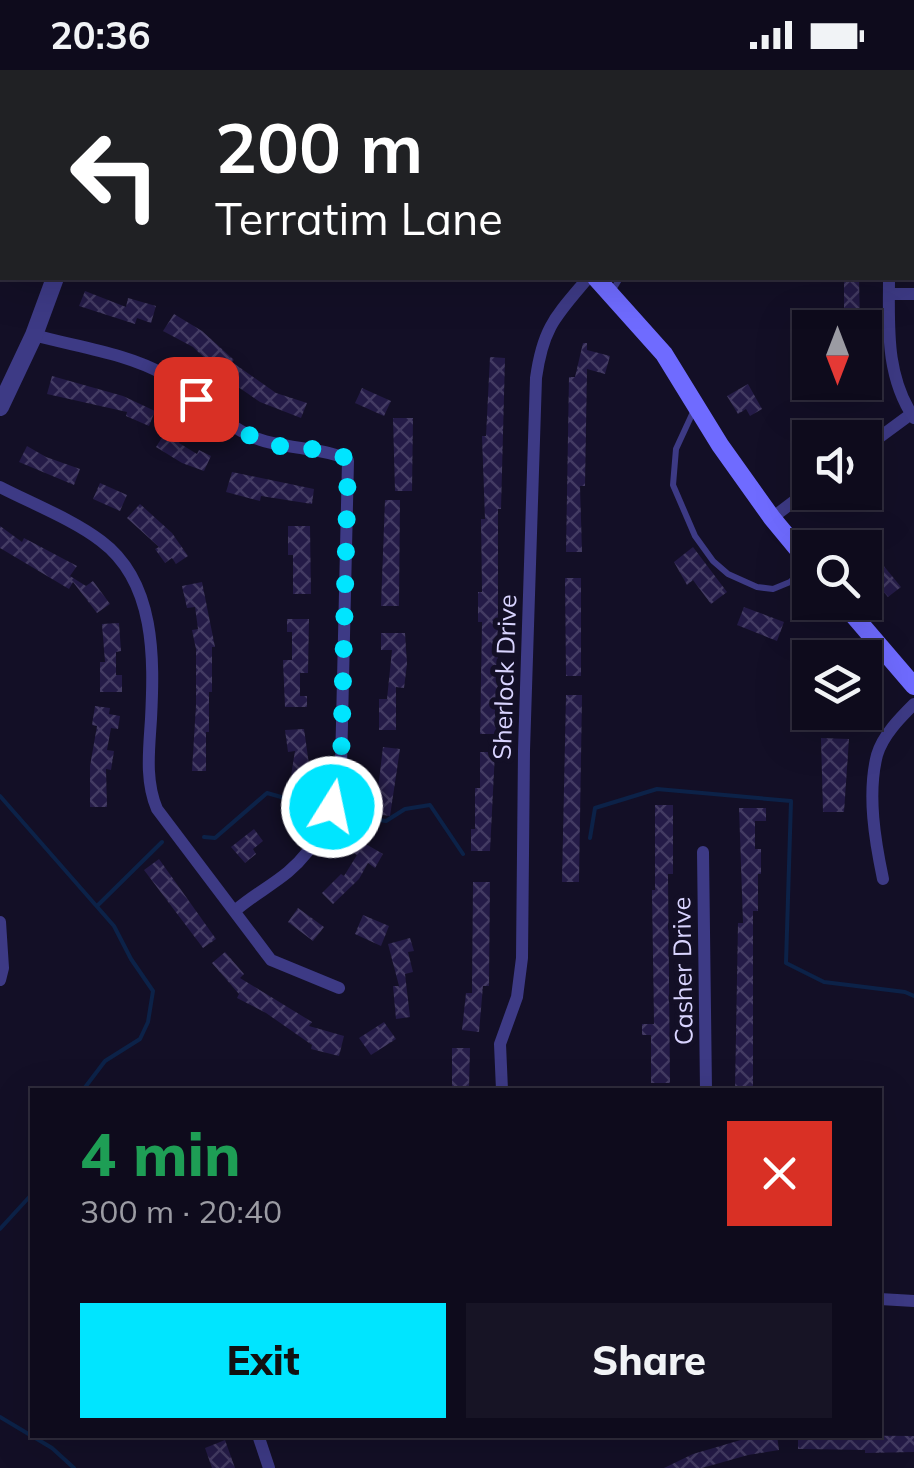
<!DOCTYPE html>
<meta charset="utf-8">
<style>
:root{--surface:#0e0b1c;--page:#171425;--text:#f1f3f6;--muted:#9b9ba3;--line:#2e2b3b;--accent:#00e5ff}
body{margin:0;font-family:Mulish,sans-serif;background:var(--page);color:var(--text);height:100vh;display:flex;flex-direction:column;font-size:38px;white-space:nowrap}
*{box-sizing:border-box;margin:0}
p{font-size:32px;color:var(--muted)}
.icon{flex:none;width:55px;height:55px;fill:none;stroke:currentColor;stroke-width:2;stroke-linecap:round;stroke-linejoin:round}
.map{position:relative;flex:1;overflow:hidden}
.side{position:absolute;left:30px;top:1018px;width:852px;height:350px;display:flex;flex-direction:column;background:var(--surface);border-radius:0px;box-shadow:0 10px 40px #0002,0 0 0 2px var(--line)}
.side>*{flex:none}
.guide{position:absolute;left:0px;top:0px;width:915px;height:210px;box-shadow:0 10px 40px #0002,0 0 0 2px var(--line);background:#202124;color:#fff;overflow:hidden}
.needle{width:65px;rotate:180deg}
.buttons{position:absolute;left:792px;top:240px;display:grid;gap:20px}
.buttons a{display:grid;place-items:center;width:90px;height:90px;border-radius:0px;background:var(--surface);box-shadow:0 10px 40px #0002,0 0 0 2px var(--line);font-size:50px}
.pin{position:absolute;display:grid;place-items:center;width:85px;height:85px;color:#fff;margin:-42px;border-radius:20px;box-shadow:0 5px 15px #0006}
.me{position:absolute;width:110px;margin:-55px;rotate:10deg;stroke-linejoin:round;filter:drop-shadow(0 0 8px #0008)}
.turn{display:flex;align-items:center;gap:35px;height:210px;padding:0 50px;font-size:45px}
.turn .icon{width:130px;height:130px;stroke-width:2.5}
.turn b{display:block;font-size:70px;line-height:85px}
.round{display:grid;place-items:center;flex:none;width:105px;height:105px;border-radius:0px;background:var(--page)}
.head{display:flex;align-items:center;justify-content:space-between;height:170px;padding:0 50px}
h1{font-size:60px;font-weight:800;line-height:75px;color:#1e9e55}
.button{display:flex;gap:20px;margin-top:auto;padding:20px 50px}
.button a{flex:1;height:115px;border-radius:0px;background:var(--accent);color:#111;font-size:40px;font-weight:800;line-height:115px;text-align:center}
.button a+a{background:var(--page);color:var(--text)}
.status{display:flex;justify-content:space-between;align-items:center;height:70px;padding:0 50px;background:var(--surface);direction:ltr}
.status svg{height:28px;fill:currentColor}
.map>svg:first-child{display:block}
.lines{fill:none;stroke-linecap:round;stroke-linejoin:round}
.stream{stroke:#0c2248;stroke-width:4}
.building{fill:url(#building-cross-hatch)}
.service{stroke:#3d3a85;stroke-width:6}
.minor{stroke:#3d3a85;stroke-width:12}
.tertiary{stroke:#3d3a85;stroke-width:18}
.secondary{stroke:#6f6bff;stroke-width:18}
.route{stroke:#00e5ff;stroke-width:18;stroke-dasharray:0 32.4}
.labels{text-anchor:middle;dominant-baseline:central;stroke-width:10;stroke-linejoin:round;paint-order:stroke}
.street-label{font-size:25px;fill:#d9d4ff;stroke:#130f26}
</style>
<div class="status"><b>20:36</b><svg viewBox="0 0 49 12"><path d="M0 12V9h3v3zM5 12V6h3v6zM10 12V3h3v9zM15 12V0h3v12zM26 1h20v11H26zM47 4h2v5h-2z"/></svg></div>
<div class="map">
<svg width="914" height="1398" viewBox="0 0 914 1398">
<defs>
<pattern id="building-cross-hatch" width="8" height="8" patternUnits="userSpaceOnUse" patternTransform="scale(2.5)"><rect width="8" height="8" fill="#241b47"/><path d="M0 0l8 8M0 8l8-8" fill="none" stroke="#433b63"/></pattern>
</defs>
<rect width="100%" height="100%" fill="#130f26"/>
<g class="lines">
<path class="stream" d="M 0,726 L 114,856 L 131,889 L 153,921 L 148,952 L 140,969 L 105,991 L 83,1020
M 351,746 L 386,751 L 405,739 L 430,735 L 463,784
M 204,767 L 215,768 L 267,723 L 320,738
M 590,768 L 595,738 L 657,719 L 791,731 L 786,893 L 824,912 L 905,922 L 914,926
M 97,836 L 162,772
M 0,1159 L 32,1124
M 0,1347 L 52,1378 L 74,1398"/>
</g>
<path class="building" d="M 844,208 L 859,208 L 860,252 L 844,252 Z
M 85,221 L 126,237 L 128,228 L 156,236 L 151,253 L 137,248 L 135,254 L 79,236 Z
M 174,244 L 202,261 L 234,290 L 232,292 L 276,323 L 307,333 L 301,348 L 260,332 L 228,310 L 193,277 L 163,261 Z
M 583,273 L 587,273 L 587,280 L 610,286 L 605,304 L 587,299 L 585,416 L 580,416 L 582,482 L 566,482 L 569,307 L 575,307 Z
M 490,287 L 505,288 L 501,439 L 498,439 L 498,664 L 480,664 L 482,552 L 478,552 L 478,522 L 482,522 L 481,449 L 485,449 L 482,366 L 486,366 Z
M 52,306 L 123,326 L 155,341 L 149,356 L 126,346 L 127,342 L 47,324 Z
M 748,314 L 762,339 L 750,346 L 746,339 L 738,344 L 727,326 Z
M 362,318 L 391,331 L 384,346 L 355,333 Z
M 393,348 L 413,348 L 412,421 L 395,421 Z
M 168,358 L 183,367 L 179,373 L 197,384 L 199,380 L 211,386 L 204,401 L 182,393 L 156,377 Z
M 27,376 L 46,387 L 80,399 L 74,415 L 19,392 Z
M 232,402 L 314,419 L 312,434 L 261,426 L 260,431 L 226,422 Z
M 100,413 L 127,425 L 120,441 L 93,429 Z
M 385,430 L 400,430 L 399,536 L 381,536 Z
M 140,434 L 172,463 L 188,486 L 176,494 L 172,488 L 165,493 L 155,479 L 159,477 L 127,448 Z
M 0,456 L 22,472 L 24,468 L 77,496 L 70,506 L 86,516 L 93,511 L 110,534 L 97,543 L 73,512 L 69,519 L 0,478 Z
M 288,456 L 310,456 L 311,524 L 293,524 L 293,485 L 288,485 Z
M 860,467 L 901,517 L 888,527 L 865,500 L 865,478 L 845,478 Z
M 693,477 L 727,522 L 711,534 L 693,510 L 687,515 L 674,492 Z
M 565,508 L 581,508 L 581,606 L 566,606 Z
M 202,512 L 215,577 L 212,577 L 212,622 L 209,622 L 209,662 L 206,662 L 206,701 L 192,701 L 196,635 L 196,579 L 192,560 L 198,559 L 195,537 L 187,538 L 182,516 Z
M 744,537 L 784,552 L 777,571 L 737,555 Z
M 287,549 L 309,549 L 308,603 L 300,603 L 300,626 L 307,626 L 307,637 L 285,637 L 283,590 L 292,590 L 292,562 L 287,562 Z
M 119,553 L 121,581 L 116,582 L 116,605 L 122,605 L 122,622 L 100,622 L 100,592 L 105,592 L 102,554 Z
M 381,563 L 405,563 L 407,594 L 404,618 L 396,617 L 396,660 L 379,660 L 379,629 L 387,629 L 392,580 L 381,580 Z
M 566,625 L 582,625 L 579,812 L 562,812 Z
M 95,636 L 110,638 L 109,644 L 120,646 L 118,659 L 111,658 L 107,680 L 114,681 L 111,700 L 106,699 L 107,737 L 90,737 L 90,696 L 97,656 L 92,655 Z
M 304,659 L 309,694 L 306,715 L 290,712 L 295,681 L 288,682 L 285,660 Z
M 821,668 L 849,669 L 844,742 L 823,742 Z
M 383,677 L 400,679 L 390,746 L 375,744 Z
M 480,682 L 495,682 L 490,781 L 471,781 L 471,759 L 475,759 L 475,718 L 480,718 Z
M 655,735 L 673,735 L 673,804 L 668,804 L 670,1013 L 651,1013 L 651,965 L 642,965 L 642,954 L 654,954 L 652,820 L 655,820 Z
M 739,738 L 766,738 L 766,751 L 755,751 L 755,779 L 761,779 L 761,804 L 758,804 L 758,841 L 753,841 L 753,1020 L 735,1020 L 738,853 L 743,853 Z
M 254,759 L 263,771 L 253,779 L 256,784 L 245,793 L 231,777 Z
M 359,770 L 383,784 L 375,798 L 368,793 L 359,809 L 333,834 L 322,823 L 341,804 L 344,806 L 357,785 L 352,782 Z
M 159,789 L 216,869 L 203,878 L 144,800 Z
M 473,812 L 490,812 L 489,916 L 483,916 L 479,962 L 462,960 L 466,923 L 472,923 Z
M 298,838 L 324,857 L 313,871 L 288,852 Z
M 363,845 L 389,856 L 381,876 L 355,864 Z
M 410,868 L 414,881 L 408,882 L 413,902 L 405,904 L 410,947 L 396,949 L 393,916 L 399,916 L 388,874 Z
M 225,882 L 244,904 L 240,908 L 312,952 L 309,956 L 344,966 L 339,986 L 311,979 L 312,975 L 266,943 L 237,928 L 239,924 L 212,893 Z
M 384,952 L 396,969 L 371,985 L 359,968 Z
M 452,978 L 470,978 L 469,1020 L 452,1020 Z
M 777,1365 L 779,1380 L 748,1385 L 702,1398 L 664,1398 L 693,1384 L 751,1367 Z
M 798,1365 L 914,1366 L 914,1382 L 865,1383 L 865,1380 L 798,1379 Z
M 225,1370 L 235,1398 L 212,1398 L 205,1378 Z"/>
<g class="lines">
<path class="service" d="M 615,0 L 623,2
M 642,2 L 645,0
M 611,223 L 620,208
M 694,340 L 676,379 L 673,415 L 695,466 L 713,491 L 728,504 L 757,517 L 773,519 L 790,512 L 808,494"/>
<path class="minor" d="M 10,0 L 11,2
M 890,2 L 890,0
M 889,208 C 889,256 885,305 914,348
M 889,224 L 914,224
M 34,265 C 77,277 126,283 165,305 C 197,323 219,352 253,367 C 278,379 334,378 348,391 L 341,697 C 335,738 320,775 288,802 C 271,816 252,826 236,840
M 865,378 L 911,344
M 0,417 C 31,433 74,450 101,471 C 156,512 154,589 151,649 C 149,680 145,711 157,739 L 271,890 L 339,918
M 772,448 L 810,419
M 703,782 L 706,1020
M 883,809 C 875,771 867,724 877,685 C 883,665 900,648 914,634
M 0,852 L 3,898 L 0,910
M 502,1020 L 500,974 L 517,927 L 522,888 L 524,680 L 536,308 C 543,257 556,246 588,208
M 880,1229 L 914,1231
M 258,1365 L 269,1398"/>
<path class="tertiary" d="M 603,2 L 604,0
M 0,337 L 34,265 L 55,208"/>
<path class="secondary" d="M 0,102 L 2,102
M 596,208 L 664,284 L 720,375 L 772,448 L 810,494
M 842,532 L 914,616"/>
</g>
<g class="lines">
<path class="route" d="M 196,329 C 220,347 242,365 271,374 C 294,381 330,375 348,390 L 341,696 L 332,737"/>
</g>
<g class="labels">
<g class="street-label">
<text transform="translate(504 607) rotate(-88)">Sherlock Drive</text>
<text transform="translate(682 901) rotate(-91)">Casher Drive</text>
</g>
</g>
</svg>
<div class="buttons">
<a><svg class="needle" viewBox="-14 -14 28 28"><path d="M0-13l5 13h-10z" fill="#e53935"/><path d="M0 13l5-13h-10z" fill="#9b9ba3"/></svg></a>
<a><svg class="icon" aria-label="sound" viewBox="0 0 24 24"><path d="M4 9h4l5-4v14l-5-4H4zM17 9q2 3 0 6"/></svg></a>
<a><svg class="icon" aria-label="search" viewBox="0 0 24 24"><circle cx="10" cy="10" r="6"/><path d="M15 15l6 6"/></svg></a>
<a><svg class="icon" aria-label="layers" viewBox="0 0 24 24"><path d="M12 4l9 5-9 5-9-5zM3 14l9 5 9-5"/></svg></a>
</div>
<div class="pin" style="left:196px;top:329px;background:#d93025"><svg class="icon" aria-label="arrive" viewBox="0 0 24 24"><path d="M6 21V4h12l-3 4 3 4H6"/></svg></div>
<svg class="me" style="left:332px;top:737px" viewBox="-20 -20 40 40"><circle r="17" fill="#00e5ff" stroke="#fff" stroke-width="3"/><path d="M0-11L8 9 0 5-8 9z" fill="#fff"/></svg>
<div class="guide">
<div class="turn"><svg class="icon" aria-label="left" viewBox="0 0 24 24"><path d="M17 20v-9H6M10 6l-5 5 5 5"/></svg><div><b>200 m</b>Terratim Lane</div></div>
</div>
<section class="side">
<div class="head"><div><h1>4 min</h1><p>300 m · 20:40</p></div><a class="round" style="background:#d93025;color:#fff"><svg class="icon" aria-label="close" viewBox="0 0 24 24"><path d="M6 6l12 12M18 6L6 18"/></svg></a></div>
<div class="button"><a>Exit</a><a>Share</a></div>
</section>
</div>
